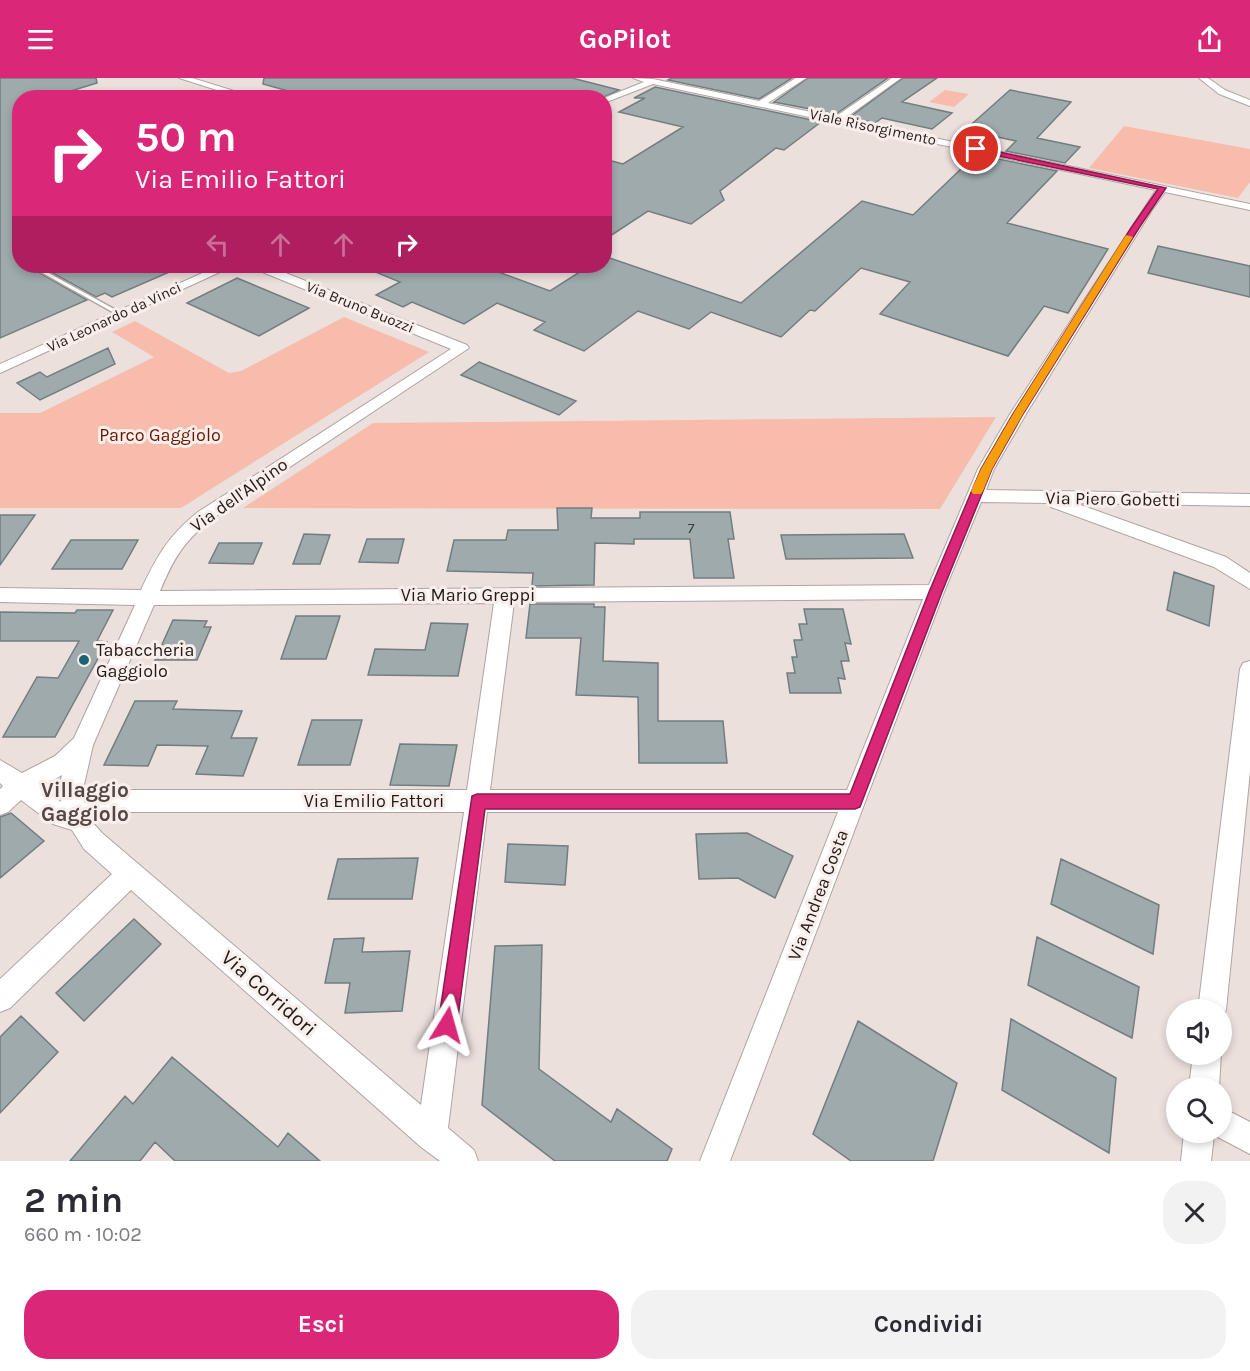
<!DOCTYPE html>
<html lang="it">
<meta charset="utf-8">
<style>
:root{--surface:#fff;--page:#f2f2f3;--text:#2b2b33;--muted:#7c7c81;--accent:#db2777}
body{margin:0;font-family:Karla,sans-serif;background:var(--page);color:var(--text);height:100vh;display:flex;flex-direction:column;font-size:22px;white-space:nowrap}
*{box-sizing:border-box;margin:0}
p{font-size:20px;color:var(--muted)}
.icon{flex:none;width:33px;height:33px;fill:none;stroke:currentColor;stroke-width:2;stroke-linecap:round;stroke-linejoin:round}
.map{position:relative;height:1083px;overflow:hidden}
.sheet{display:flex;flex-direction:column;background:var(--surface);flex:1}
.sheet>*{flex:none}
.guide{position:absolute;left:12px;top:12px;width:600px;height:183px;border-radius:24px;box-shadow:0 3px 9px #0003;background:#db2777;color:#fff;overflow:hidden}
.tools{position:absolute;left:1166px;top:921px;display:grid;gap:12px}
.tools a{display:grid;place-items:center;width:66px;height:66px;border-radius:50%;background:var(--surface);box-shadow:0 3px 9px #0003;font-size:30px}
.pin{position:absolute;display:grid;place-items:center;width:51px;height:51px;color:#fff;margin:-26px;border:3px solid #fff;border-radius:50%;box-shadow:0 2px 6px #0007}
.me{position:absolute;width:66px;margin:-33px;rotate:8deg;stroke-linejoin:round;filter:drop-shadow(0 0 4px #0008)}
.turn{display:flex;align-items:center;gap:21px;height:126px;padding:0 24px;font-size:27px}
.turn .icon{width:78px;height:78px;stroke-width:2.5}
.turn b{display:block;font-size:42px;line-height:51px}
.lanes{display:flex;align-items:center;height:57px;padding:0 24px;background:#0003;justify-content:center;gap:30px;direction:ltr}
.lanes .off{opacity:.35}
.round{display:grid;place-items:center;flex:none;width:63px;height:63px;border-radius:24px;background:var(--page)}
.headline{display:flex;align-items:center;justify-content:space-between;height:102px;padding:0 24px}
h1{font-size:36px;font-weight:700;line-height:45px}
.primary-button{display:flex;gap:12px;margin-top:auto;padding:12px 24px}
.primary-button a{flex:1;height:69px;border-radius:24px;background:var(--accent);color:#fff;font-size:24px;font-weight:700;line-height:69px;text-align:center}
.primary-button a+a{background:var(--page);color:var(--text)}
header{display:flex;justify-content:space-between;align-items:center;height:78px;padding:0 24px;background:var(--accent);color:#fff;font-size:27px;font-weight:700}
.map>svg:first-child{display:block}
.green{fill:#f7bcab}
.building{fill:#9faaad;stroke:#727d80;stroke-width:1.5}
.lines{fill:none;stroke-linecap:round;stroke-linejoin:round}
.service-casing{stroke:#afa4a1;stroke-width:3}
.minor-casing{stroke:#afa4a1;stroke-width:2}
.service{fill:#fff;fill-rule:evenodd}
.minor{fill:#fff;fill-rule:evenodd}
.route{fill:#db2777;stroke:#8e194d;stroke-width:1.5}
.slow{fill:#f59e0b}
.poi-dot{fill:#1b6272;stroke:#f9eeea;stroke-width:2}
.labels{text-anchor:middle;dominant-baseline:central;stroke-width:6;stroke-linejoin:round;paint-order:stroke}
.far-street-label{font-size:15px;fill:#1f1b19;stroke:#f9eeea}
.number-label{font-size:15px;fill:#3f3f3e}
.park-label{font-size:18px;fill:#671700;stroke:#f9eeea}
.street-label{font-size:18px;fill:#1f1b19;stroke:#f9eeea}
.poi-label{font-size:18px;fill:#1f1b19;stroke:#f9eeea;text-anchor:start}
.quarter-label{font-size:21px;font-weight:bold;fill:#514845;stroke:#f9eeea}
.near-street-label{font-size:21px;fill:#1f1b19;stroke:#f9eeea}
</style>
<header><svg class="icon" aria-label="menu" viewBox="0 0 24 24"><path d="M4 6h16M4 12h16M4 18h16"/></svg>GoPilot<svg class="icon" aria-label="share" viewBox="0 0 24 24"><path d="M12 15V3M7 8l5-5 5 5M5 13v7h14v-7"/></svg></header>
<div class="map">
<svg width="1250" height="1083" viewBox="0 0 1250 1083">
<rect width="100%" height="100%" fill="#ece0dd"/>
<path class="green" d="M 945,12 L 969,16 L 954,29 L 929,24 Z
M 1124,48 L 1250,71 L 1250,104 L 1238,120 L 1089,90 Z
M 344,239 L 429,274 L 181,430 L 0,430 L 0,335 L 40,335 L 154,279 L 112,254 L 135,243 L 229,295 L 241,293 Z
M 996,339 L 940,431 L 243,430 L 373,345 Z"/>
<path class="building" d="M 0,0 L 96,0 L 97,5 L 48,20 L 20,20 L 20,188 L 28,188 L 87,222 L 0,260 Z
M 264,0 L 572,0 L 619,12 L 602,20 L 313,20 L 263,6 Z
M 672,0 L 792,0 L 759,21 L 668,2 Z
M 808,0 L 888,0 L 836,36 L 774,24 Z
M 903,0 L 937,0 L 902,24 L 952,35 L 932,51 L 882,40 L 875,45 L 850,39 Z
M 655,9 L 821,44 L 784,72 L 776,70 L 720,113 L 724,122 L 691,146 L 648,133 L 604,162 L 604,81 L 623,86 L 683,49 L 619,34 L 645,20 L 634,20 Z
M 1010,12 L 1071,24 L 1037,60 L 1080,69 L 1065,85 L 1006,73 L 1016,63 L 965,52 Z
M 998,81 L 1057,93 L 1007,145 L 1108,171 L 1068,235 L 1044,228 L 1008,278 L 880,236 L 910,204 L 861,190 L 815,233 L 810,232 L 781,259 L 711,234 L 689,251 L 638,233 L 584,273 L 534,252 L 545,244 L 497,225 L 464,246 L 412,224 L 403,229 L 376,217 L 400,204 L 361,188 L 482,188 L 550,213 L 589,188 L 604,188 L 604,178 L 741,225 L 862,123 L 913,137 L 964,88 L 985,93 Z
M 1158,168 L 1250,188 L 1250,219 L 1148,195 Z
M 40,188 L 183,188 L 112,219 L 105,215 L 96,219 Z
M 237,200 L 309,230 L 259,258 L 187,225 Z
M 108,270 L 115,286 L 40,322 L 17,305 L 40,294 L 47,299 Z
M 479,284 L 576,323 L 559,337 L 461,297 Z
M 557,430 L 592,430 L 591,440 L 640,440 L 640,434 L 730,434 L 734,461 L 728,461 L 734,500 L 694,500 L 690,461 L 634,461 L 634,466 L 595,465 L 594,507 L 532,508 L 533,495 L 447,493 L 454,462 L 506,462 L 508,452 L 558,452 Z
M 0,437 L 35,437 L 0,487 Z
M 304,456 L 330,457 L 320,486 L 293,486 Z
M 904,456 L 913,480 L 786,481 L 781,457 Z
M 367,461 L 404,461 L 398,485 L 359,484 Z
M 71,462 L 138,462 L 122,491 L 52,491 Z
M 219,465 L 262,465 L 253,486 L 209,485 Z
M 1174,494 L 1214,508 L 1209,548 L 1167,532 Z
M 530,526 L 594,526 L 594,529 L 605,529 L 603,583 L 658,585 L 658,643 L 723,643 L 727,685 L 639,685 L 638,619 L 576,617 L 581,560 L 526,560 Z
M 804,531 L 843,531 L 851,566 L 845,565 L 849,583 L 841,583 L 845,601 L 838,600 L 841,615 L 790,615 L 787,595 L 795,595 L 792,579 L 797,579 L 794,562 L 802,562 L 799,546 L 807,546 Z
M 77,532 L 113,532 L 97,563 L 107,564 L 55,659 L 3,659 L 37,599 L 58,600 L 79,563 L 0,563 L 0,534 L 75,535 Z
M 296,538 L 340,538 L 326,581 L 281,581 Z
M 173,542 L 207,543 L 204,549 L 211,549 L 197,582 L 155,582 Z
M 431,545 L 468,546 L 458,598 L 368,597 L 375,571 L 425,572 Z
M 135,623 L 177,623 L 173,631 L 242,633 L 231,660 L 257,660 L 243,698 L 196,696 L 208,668 L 157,667 L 148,688 L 104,687 Z
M 312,642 L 362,642 L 350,687 L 298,687 Z
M 400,666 L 457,667 L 449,708 L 390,707 Z
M 11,735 L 44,763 L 0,800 L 0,739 Z
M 747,755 L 793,778 L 775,820 L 738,800 L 699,801 L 696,756 Z
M 508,766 L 568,768 L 565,807 L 505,804 Z
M 418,780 L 412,821 L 328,821 L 338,781 Z
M 1061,781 L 1159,827 L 1153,876 L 1051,826 Z
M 134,841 L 161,866 L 84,943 L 56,915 Z
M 1037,859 L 1139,909 L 1132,960 L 1028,907 Z
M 364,860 L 362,874 L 410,873 L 402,933 L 345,935 L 350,905 L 325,905 L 334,861 Z
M 542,867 L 539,991 L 611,1044 L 617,1031 L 672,1071 L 667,1083 L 555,1083 L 482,1027 L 495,868 Z
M 21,938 L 58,974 L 0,1035 L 0,959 Z
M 1011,941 L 1116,1000 L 1109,1075 L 1002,1012 Z
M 858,943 L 957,1005 L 933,1083 L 851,1083 L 813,1056 Z
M 172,979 L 278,1069 L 288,1055 L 320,1083 L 175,1083 L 155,1064 L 140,1083 L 70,1083 L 125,1018 L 133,1026 Z"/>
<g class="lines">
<defs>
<path id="service" d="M 30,188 L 36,188 L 123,236 L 118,237 Z"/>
<path id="minor" d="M 179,0 L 192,0 L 257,20 L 242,20 Z
M 633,0 L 653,1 L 759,23 L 796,0 L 806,0 L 768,25 L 835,39 L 892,0 L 901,0 L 844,41 L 1250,126 L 1250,132 L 1165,114 L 1152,132 L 1026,336 L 994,391 L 986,412 L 1250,416 L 1250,428 L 1075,425 L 1226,479 L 1250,495 L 1250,511 L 1214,489 L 1051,429 L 1049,425 L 981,424 L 944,514 L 730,1083 L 700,1083 L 838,734 L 487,734 L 448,1050 L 474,1072 L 478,1083 L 440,1083 L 421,1069 L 131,812 L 10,930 L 0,934 L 0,901 L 112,796 L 84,771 L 72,752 L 53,746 L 21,722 L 8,734 L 0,737 L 0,711 L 3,708 L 0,705 L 0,682 L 22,695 L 55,678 L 74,660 L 135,527 L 0,524 L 0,510 L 141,512 C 157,478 168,458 198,434 L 451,271 L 255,191 L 253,188 L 268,188 L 467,267 L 469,270 L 210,442 C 182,466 174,480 160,513 L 929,507 L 978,391 L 1010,336 L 1156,112 L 653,6 L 604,25 L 604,20 L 644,4 ZM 923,521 L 847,712 L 490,712 L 514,524 ZM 494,525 L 467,712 L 126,712 L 103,715 L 84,725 L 83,711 L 93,667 L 154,527 ZM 62,697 L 59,711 L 61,724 L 41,709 ZM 126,734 L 464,734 L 421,1027 L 102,755 L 94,746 L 108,736 Z
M 1199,0 L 1208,0 L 1225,12 L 1250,22 L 1250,28 L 1219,16 Z
M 218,188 L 233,188 L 0,295 L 0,286 Z
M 1250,583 L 1250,693 L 1226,932 L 1221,942 L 1221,932 L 1198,932 L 1240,591 L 1243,585 Z
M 1193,976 L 1221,975 L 1219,1010 L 1189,1010 Z
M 1221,1029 L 1250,1044 L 1250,1076 L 1214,1057 L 1211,1083 L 1181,1083 L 1184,1054 L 1221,1054 Z"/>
</defs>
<use href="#service" class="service-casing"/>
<use href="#minor" class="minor-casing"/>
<use href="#service" class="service"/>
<use href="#minor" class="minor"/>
</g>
<path class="route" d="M 976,69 L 1166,110 L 1139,150 L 1023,336 L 992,391 L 942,514 L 860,729 L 855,731 L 485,731 L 457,947 L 454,954 L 447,956 L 441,954 L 438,947 L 472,718 L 477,716 L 850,716 L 929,514 L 981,391 L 1013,336 L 1131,150 L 1158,111 L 974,73 Z"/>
<path class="slow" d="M 1126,157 L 1133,159 L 1023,336 L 992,391 L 983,413 L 981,416 L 973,416 L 971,413 L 981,391 L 1013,336 Z"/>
<circle class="poi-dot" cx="84" cy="582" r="6"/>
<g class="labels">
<g class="far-street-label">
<text transform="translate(873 49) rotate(12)">Viale Risorgimento</text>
<text transform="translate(360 229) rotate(22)">Via Bruno Buozzi</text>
<text transform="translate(114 239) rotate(-25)">Via Leonardo da Vinci</text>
</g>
<g class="number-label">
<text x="691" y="450">7</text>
</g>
<g class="park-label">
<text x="160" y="357">Parco Gaggiolo</text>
</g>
<g class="street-label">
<text transform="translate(239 417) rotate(-35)">Via dell'Alpino</text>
<text transform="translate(1113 421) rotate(1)">Via Piero Gobetti</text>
<text x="468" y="517">Via Mario Greppi</text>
<text x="374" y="723">Via Emilio Fattori</text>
<text transform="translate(818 817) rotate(-69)">Via Andrea Costa</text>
</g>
<g class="poi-label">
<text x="96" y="572">Tabaccheria<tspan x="96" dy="21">Gaggiolo</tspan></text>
</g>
<g class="quarter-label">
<text x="85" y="712">Villaggio<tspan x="85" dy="24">Gaggiolo</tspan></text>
</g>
<g class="near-street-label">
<text transform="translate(269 915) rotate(41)">Via Corridori</text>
</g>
</g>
</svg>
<div class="tools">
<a><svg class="icon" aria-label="sound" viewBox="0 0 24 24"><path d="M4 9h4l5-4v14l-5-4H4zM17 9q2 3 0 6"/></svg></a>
<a><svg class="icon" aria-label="search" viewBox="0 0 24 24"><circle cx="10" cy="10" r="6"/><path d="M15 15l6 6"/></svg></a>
</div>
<div class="pin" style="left:976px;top:71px;background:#d93025"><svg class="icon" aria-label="arrive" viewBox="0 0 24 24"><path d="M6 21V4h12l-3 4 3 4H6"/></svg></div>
<svg class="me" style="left:447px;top:947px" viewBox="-20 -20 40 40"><path d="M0-17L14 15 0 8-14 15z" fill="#db2777" stroke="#fff" stroke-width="4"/></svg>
<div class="guide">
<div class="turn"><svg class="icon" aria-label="right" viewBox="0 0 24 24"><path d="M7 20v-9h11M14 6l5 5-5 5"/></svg><div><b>50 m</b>Via Emilio Fattori</div></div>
<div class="lanes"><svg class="icon off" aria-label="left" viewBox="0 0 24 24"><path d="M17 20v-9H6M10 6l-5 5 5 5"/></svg><svg class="icon off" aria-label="ahead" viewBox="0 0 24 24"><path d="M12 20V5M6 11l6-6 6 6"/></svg><svg class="icon off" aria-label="ahead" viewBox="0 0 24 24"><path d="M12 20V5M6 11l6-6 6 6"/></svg><svg class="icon" aria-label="right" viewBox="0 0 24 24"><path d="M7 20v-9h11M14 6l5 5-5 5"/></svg></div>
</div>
</div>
<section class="sheet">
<div class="headline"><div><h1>2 min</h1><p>660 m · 10:02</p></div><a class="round"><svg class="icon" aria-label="close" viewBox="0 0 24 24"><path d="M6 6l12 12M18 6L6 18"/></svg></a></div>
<div class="primary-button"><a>Esci</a><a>Condividi</a></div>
</section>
